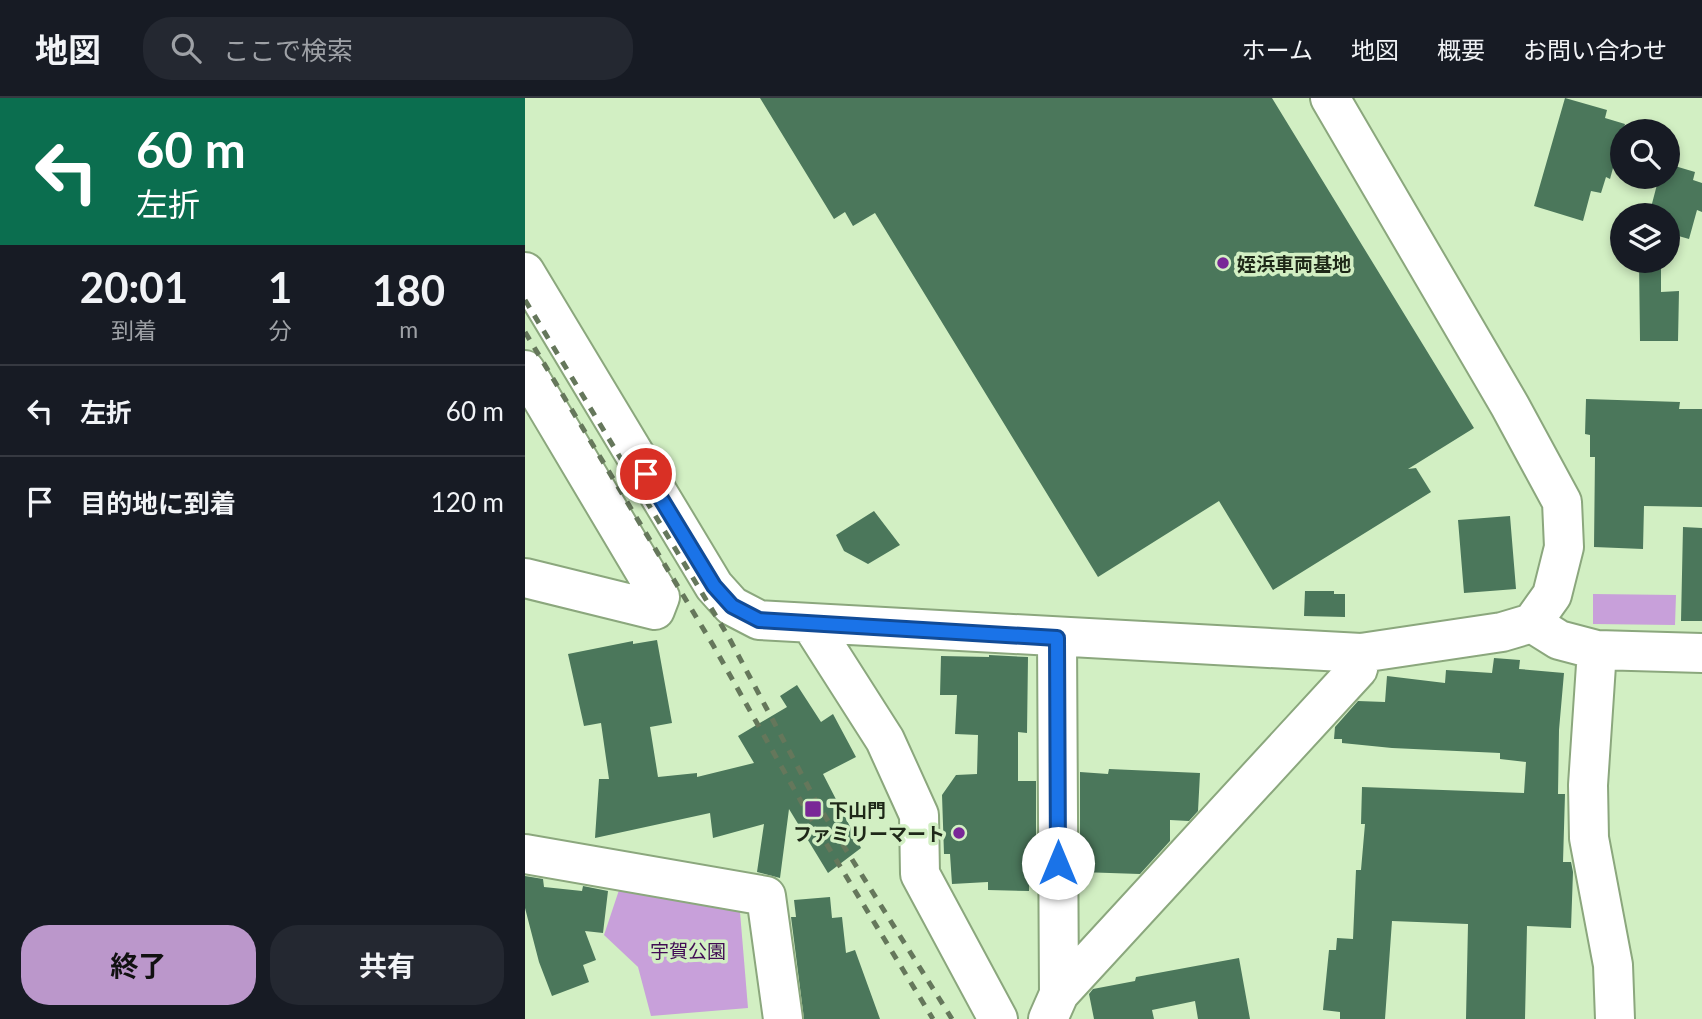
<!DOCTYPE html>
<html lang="ja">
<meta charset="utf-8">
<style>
:root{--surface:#171b24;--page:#242831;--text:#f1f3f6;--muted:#9ea1a6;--line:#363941;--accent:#bb97cb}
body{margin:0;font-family:Lato,"Noto Sans JP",sans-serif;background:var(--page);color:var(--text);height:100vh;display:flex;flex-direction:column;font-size:26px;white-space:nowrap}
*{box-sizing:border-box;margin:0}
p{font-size:23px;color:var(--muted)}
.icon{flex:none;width:38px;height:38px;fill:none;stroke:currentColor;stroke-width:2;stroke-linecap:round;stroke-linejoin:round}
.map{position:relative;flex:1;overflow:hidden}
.sheet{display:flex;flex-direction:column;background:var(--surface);width:525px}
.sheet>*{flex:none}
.top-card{background:#0b6e4f;color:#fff;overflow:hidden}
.controls{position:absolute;left:1085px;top:21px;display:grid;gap:14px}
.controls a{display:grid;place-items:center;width:70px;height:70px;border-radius:50%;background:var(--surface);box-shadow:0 4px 10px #0003;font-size:35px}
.pin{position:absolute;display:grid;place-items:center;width:60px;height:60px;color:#fff;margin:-30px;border:4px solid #fff;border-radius:50%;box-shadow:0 2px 7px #0007}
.me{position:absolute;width:77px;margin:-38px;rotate:0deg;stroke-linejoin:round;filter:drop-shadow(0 0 5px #0008)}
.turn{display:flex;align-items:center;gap:24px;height:147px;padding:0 21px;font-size:32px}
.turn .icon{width:91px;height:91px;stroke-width:2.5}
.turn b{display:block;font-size:49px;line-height:60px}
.eta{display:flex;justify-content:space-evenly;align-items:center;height:119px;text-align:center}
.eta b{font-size:42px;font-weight:700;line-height:49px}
.cta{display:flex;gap:14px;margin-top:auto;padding:14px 21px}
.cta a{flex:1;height:80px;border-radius:28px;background:var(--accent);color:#111;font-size:28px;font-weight:700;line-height:80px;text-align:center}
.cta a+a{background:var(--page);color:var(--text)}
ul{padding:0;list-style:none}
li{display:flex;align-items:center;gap:21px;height:91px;padding:0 21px;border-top:2px solid var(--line)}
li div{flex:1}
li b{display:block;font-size:26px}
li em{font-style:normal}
header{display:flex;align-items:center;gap:42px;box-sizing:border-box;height:98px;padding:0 35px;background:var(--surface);border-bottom:2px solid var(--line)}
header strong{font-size:33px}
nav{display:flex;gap:38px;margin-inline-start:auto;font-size:24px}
.search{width:490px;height:63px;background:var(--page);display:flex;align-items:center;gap:18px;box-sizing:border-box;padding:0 24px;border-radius:28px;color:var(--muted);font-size:26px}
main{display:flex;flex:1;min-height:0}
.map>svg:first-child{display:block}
.green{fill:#c8a0da}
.building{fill:#4b775b}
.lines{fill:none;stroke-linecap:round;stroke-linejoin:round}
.minor-casing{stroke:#8ba77d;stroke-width:42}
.minor{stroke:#fff;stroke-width:38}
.rail{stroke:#65775b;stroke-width:5;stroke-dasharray:9 9;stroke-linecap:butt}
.route-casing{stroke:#114b97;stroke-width:18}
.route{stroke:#1a73e8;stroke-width:12}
.poi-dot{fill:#792797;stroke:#d2efc3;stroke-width:2.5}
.labels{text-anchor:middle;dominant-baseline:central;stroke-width:7;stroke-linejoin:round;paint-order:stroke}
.poi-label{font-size:19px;font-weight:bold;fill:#1e2818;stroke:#d2efc3;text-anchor:start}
.park-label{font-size:19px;fill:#410c54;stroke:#d2efc3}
</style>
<header>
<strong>地図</strong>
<div class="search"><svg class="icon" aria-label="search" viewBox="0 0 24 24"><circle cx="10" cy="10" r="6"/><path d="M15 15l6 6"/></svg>ここで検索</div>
<nav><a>ホーム</a><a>地図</a><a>概要</a><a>お問い合わせ</a></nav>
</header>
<main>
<section class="sheet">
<div class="top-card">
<div class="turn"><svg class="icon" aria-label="left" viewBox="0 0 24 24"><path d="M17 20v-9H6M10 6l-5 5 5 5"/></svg><div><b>60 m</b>左折</div></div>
</div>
<div class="eta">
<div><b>20:01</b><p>到着</p></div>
<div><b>1</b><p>分</p></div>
<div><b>180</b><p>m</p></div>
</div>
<ul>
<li><svg class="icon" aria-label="left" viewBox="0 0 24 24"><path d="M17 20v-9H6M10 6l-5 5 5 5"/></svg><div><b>左折</b></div><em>60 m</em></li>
<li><svg class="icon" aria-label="arrive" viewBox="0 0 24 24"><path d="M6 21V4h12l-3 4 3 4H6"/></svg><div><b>目的地に到着</b></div><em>120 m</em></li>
</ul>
<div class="cta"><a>終了</a><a>共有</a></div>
</section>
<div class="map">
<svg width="1177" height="921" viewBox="0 0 1177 921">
<rect width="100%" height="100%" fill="#d2efc3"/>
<path class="green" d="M 1068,496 L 1151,497 L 1150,527 L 1068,526 Z
M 95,789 L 214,802 L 223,910 L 126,918 L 113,869 L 79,837 Z"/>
<path class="building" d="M 235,0 L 747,0 L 949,330 L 883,371 L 891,370 L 906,394 L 748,492 L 694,403 L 573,479 L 350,115 L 328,128 L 320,114 L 309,121 Z
M 1040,0 L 1082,12 L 1080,20 L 1100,26 L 1085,81 L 1081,79 L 1076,95 L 1066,93 L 1058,123 L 1009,108 Z
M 1143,66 L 1170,74 L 1168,82 L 1177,85 L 1177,114 L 1172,112 L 1164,141 L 1143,135 L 1143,117 L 1124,117 L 1134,79 L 1143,79 Z
M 1114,163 L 1136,163 L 1136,194 L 1154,193 L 1153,243 L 1115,243 Z
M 1061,301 L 1155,304 L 1154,311 L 1177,311 L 1177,409 L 1119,408 L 1118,451 L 1069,449 L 1070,359 L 1065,359 L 1065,337 L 1060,336 Z
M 349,413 L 375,447 L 343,466 L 319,453 L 311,437 Z
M 985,418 L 991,491 L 939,495 L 933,422 Z
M 1158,429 L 1177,430 L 1177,523 L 1156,523 Z
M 780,493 L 809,493 L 809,496 L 820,496 L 820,519 L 779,518 Z
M 132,542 L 147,625 L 125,629 L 133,679 L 172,675 L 172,679 L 229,665 L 213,638 L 262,609 L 255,598 L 272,587 L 296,624 L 308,616 L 331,659 L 298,676 L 336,750 L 303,775 L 264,711 L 255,780 L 232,774 L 239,726 L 188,740 L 185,715 L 70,740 L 74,681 L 84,681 L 76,625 L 59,628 L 43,556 L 108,543 L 108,546 Z
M 464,557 L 503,559 L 502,635 L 493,634 L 493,683 L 511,683 L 511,751 L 505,752 L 504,793 L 463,792 L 463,784 L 427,786 L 425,756 L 419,756 L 417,697 L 431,677 L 452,676 L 453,637 L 430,636 L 432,597 L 415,597 L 416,558 L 464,559 Z
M 969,560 L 995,562 L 994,571 L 1039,575 L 1034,632 L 1033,696 L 1040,696 L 1038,764 L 1046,764 L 1048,774 L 1046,830 L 1002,828 L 1000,921 L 941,921 L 943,826 L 867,823 L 860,921 L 815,921 L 815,914 L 798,912 L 804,852 L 811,852 L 812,840 L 828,841 L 831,772 L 836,772 L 840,726 L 836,726 L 837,689 L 999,695 L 1001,664 L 975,661 L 975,655 L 867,650 L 817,645 L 817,641 L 809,641 L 810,629 L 833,603 L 860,604 L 862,578 L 920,585 L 921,572 L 967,575 Z
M 584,671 L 675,675 L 673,713 L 664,723 L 645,722 L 645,743 L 615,776 L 555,774 L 555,674 L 583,676 Z
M 0,778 L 18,781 L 19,789 L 57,793 L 58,788 L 83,793 L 78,835 L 60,833 L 71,862 L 58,867 L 64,884 L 27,898 L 14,864 L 0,810 Z
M 305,799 L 307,820 L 317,819 L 321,855 L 330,852 L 355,921 L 279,921 L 266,819 L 271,819 L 269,802 Z
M 714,860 L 725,921 L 673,921 L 670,903 L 627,912 L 629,921 L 569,921 L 564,896 L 568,891 L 610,883 L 611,879 Z"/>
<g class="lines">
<defs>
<path id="minor" d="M 0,174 L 189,488 L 207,508 L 234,522 L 836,555 L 977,534 L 1007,525 L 1027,497 L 1039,449 L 1037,404 L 985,308 L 805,0
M 0,272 L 135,499 L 130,512 L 0,480
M 1007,525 L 1034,542 L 1072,552 L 1177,555
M 286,526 L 360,642 L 394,717 L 395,776 L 473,921
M 1072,552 L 1063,687 L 1064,740 L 1088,867 L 1090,921
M 0,756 L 241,798 L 258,921
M 534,896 L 833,571 L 836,555
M 523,921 L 534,896 L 532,540"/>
</defs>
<use href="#minor" class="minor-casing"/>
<use href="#minor" class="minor"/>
<path class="rail" d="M 0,202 L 203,538 L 293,707 L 427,921
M 0,234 L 188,547 L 282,714 L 408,921"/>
</g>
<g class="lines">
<defs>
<path id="route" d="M 121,376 L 189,488 L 207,508 L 234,522 L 532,540 L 533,765"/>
</defs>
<use href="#route" class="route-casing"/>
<use href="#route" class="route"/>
</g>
<g class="poi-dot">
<circle cx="698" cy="165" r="7"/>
<rect x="279" y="702" width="18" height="18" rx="3.5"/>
<circle cx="434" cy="735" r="7"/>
</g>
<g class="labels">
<g class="poi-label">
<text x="712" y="165">姪浜車両基地</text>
<text x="304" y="711">下山門</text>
<text x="420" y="735" text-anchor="end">ファミリーマート</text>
</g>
<g class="park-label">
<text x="163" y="852">宇賀公園</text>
</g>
</g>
</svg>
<div class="controls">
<a><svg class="icon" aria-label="search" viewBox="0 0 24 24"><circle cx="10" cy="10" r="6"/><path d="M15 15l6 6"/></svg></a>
<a><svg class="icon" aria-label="layers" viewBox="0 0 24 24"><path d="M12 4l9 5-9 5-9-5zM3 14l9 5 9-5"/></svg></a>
</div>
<div class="pin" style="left:121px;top:376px;background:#d93025"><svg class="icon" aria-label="arrive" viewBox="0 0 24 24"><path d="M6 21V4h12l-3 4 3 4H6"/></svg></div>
<svg class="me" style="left:533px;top:765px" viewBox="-20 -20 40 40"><circle r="19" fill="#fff"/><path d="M0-13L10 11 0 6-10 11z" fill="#1a73e8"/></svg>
</div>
</main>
